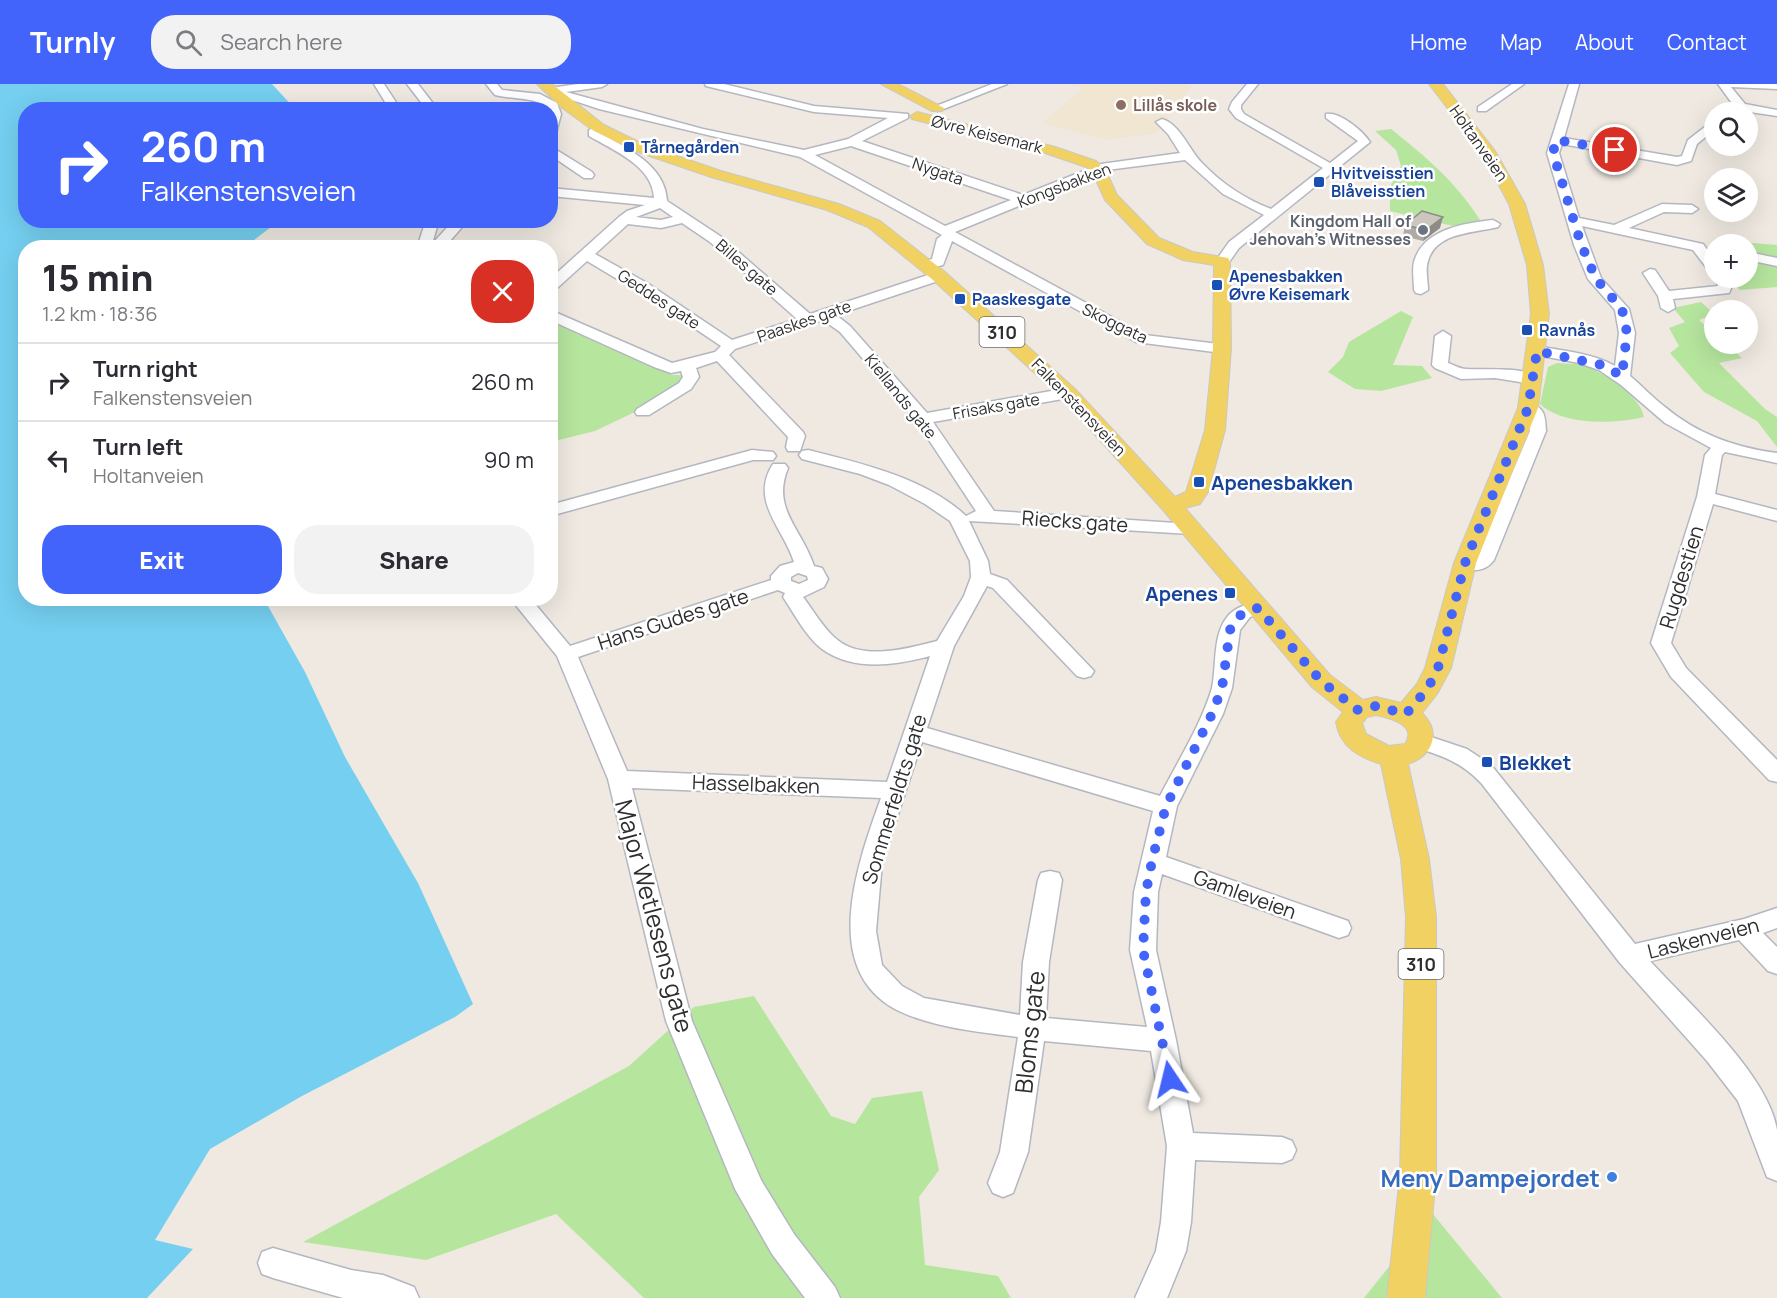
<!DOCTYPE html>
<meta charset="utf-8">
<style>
:root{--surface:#fff;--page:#f2f2f3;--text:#2b2b33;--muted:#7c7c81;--line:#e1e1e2;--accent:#4264fb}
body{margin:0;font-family:Manrope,sans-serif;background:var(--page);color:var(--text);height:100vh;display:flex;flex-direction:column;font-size:22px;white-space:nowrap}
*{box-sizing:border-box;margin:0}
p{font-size:20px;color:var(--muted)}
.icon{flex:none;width:33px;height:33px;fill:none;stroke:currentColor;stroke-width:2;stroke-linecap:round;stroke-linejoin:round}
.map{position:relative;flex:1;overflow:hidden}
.details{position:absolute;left:18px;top:156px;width:540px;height:366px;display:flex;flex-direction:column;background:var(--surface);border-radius:24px;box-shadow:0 6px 24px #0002}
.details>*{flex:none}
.hud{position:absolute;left:18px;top:18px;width:540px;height:126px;border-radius:24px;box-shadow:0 6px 24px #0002;background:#4264fb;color:#fff;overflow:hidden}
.tools{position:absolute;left:1704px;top:18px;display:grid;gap:12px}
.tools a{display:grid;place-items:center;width:54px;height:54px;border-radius:50%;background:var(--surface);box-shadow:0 6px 24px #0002;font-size:30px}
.pin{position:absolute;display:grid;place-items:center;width:51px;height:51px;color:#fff;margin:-26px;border:3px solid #fff;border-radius:50%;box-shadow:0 2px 6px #0007}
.me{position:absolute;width:66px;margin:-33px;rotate:350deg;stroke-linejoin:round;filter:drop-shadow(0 0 4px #0008)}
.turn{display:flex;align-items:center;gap:21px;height:126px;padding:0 24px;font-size:27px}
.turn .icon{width:78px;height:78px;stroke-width:2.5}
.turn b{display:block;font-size:42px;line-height:51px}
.round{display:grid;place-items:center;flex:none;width:63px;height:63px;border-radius:24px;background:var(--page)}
.summary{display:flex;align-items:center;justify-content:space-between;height:102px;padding:0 24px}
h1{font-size:36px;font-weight:800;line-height:45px}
.button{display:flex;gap:12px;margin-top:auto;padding:12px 24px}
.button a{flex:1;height:69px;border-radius:24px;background:var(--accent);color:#fff;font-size:24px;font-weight:800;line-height:69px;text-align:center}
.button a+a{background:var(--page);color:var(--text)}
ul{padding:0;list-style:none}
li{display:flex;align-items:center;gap:18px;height:78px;padding:0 24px;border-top:2px solid var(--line)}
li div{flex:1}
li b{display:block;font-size:22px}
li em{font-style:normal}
header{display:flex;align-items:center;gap:36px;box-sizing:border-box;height:84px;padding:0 30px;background:var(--accent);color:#fff}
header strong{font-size:28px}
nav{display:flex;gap:33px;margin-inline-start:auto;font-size:21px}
.search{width:420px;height:54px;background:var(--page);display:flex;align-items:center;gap:15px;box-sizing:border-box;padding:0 21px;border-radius:24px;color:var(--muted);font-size:22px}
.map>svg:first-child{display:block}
.education{fill:#f0e6d1}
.green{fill:#b6e59e}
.water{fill:#75cff0}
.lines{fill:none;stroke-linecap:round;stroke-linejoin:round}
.minor-casing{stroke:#b4b7c1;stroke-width:3}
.major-casing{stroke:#c9c9c9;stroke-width:2}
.minor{fill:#fff;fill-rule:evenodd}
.major{fill:#f2d163;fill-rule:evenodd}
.wall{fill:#afaba4}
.shaded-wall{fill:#8e8b86}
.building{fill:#cbc7bf;stroke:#8e8b86;stroke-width:1.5}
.route{stroke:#4264fb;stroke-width:10;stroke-dasharray:0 18}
.education-dot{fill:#8d6e63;stroke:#fff;stroke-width:2}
.transit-dot{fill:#1a4fb4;stroke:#fff;stroke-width:2}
.worship-dot{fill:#6b7280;stroke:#fff;stroke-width:2}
.shop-dot{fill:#3f7fe0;stroke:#fff;stroke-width:2}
.labels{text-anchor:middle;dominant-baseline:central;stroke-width:5;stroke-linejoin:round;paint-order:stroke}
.far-education-label{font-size:16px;font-weight:bold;fill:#785e54;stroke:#fff;text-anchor:start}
.far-street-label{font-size:16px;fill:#2e2e2e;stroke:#fff}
.far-transit-label{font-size:16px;font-weight:bold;fill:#164399;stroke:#fff;text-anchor:start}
.far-worship-label{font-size:16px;font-weight:bold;fill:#5b616d;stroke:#fff;text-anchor:end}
.shield{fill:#fff;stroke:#6d6d6d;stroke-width:1.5}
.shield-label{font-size:18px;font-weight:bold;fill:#2e2e2e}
.transit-label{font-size:20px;font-weight:bold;fill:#164399;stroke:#fff;text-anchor:start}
.street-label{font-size:20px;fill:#2e2e2e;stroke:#fff}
.near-street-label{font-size:24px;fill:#2e2e2e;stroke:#fff}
.near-shop-label{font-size:24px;font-weight:bold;fill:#366cbe;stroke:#fff;text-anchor:end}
</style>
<header>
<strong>Turnly</strong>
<div class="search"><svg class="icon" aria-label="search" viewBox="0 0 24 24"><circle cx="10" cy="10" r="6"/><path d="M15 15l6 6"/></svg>Search here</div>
<nav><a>Home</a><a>Map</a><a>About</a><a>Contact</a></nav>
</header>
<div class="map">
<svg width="1777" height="1214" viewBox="0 0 1777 1214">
<rect width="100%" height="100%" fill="#efe9e1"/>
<path class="education" d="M 1070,0 L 1185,0 L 1191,2 L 1157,49 L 1106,56 L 1043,39 L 1084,3 Z"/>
<path class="green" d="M 1391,45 C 1425,72 1457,99 1480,136 L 1453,142 L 1390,127 L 1390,103 L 1401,82 L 1396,66 L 1375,47 Z
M 1728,157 L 1777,161 L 1777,203 L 1740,206 L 1729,194 L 1748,194 L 1748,160 L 1719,160 Z
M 1701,218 L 1714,230 L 1699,236 L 1714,249 L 1714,260 L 1726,260 L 1742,274 L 1719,279 L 1765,325 L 1777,333 L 1777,363 L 1757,337 L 1704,308 L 1670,269 L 1679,262 L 1669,244 L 1685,238 L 1673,224 Z
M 1401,227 L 1413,233 L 1393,281 L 1422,282 L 1432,294 L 1381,307 L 1355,305 L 1328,288 L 1343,273 L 1349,258 Z
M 550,236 L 597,254 L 672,291 L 685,291 L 684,297 L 639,326 L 595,347 L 551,358 Z
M 1557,279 C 1565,280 1573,279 1581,281 C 1601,286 1641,312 1644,333 C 1614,340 1564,342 1540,320 L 1548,283 Z
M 754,912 L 831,1032 L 855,1040 L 872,1014 L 922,1007 L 939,1086 L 919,1113 L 925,1181 L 998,1192 L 1011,1214 L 644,1214 L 556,1130 L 426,1176 L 303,1158 L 629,982 L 694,923 Z
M 1432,1129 L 1502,1214 L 1364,1214 Z"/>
<path class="water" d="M 0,0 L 272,0 L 295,25 L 26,26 L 26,136 L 279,137 L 245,163 L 26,164 L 26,514 L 264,515 L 305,588 L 345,673 L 418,799 L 473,920 L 455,933 L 302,1012 L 210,1065 L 155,1156 L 193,1165 L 147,1214 L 0,1214 Z"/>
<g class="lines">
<defs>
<path id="minor" d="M 374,0 L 384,0 L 401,26 L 390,26 Z
M 407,0 L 418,0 L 438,26 L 427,26 Z
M 486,0 L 497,0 L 502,6 L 540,10 L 557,19 L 561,30 L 554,57 L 550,58 L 550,26 C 537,12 514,16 495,11 Z
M 578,0 L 607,0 L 602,3 L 566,8 L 703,45 L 804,66 L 848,55 L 888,34 L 814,28 L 706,2 L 705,0 L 724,0 L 814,22 L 908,30 L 908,34 L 862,57 L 1023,111 L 1101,80 L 1180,69 L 1168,50 L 1156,38 L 1162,35 C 1180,40 1189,66 1202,79 C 1221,99 1245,115 1271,125 L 1323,84 L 1236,34 L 1229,25 L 1232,18 L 1247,0 L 1258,0 L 1241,21 L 1241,25 L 1244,30 L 1330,79 L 1358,57 L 1326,34 L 1326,30 C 1339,27 1363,47 1370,58 L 1239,164 L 1227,181 L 1222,182 L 1215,178 L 1229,158 L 1264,131 L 1223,110 L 1185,76 L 1107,86 L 955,148 L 1145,251 L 1227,261 L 1230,264 L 1227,267 L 1222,269 L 1136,258 L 952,157 L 943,181 L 926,185 L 921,184 L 919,181 L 921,178 L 932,175 L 937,155 L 942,151 L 800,73 L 599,25 L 545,7 L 550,4 ZM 851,62 L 1011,116 L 945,142 L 815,71 Z
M 992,0 L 1007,0 L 941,26 L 937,27 L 931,24 Z
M 1512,0 L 1524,0 L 1486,27 L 1478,27 L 1478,23 Z
M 1569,0 L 1579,0 L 1564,54 L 1677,73 L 1682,72 L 1688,56 L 1710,39 L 1714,38 L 1714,46 L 1697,60 L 1691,77 L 1677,81 L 1562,60 L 1559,69 L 1579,134 L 1614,141 L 1662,120 L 1692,121 L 1698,125 L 1692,129 L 1664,128 L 1629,144 L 1703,160 L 1714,175 L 1714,188 L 1709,187 L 1693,166 L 1582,142 L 1601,194 L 1629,225 L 1635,249 L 1630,292 C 1642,302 1653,314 1665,323 C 1697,350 1736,364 1777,369 L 1777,379 L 1725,368 L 1722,371 L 1715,410 L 1777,426 L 1777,437 L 1713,420 L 1671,559 L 1686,584 L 1777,676 L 1777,698 L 1769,696 L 1671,593 L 1651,559 L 1697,413 L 1705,371 L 1711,364 L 1665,339 L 1621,301 L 1599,286 L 1579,279 L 1532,270 L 1529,267 L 1537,262 C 1563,267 1592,269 1615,282 L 1619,249 L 1615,226 L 1588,195 L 1574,161 L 1547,69 Z
M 1718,0 L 1777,0 L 1777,5 L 1731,3 L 1745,20 L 1777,26 L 1777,32 L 1743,27 L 1727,28 L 1734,22 Z
M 599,41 L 605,44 L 600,49 C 628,65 665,81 667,117 L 720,152 L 810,230 L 934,189 L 944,189 L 946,192 L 944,195 L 836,231 L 850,242 L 927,329 L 1068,304 L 1074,306 L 1076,309 L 1074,312 L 1068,314 L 933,338 L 994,427 L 1191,440 L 1197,441 L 1200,445 L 1197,449 L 1191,450 L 969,437 L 988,477 L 990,490 L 1007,496 L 1094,587 L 1091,592 L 1084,594 L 1077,592 L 993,504 L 987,502 L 954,562 L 927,644 L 1160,712 C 1177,679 1202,639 1212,604 C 1217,581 1212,551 1228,532 C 1236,522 1253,517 1265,520 L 1268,524 L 1265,528 L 1250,533 L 1240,546 L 1232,604 L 1223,630 L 1177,722 L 1166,773 L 1348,837 L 1351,844 L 1348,851 L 1339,854 L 1162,790 L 1158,808 L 1156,866 L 1176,956 L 1193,1049 L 1282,1053 L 1292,1057 L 1296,1066 L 1292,1075 L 1282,1079 L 1195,1076 L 1191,1138 L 1186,1167 L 1167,1214 L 1135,1214 L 1156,1167 L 1161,1138 L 1167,1062 L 1151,967 L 1044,957 L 1028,1068 L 1013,1109 L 1003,1113 L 993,1109 L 988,1099 L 1000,1068 L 1018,953 C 979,948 937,944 901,928 C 817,889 858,778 881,714 L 632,704 L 692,937 L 761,1096 L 794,1150 L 835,1203 L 840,1214 L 805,1214 L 772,1170 L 735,1105 L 666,937 L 608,695 L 557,572 L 510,514 L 530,514 L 570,562 L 771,496 L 771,492 L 780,482 L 794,478 C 784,445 749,417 773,380 L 785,380 L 788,384 C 771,425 802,445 814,482 L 822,484 L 828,495 L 824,503 L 803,513 C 813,526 822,542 834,553 C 860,578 906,565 937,557 L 964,512 L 971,493 L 970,477 L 950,437 L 925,420 L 889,401 L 860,390 L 802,375 L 799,371 L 802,367 L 808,366 C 860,379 926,394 966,432 L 976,427 L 917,338 L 840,248 L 823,236 L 735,265 L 729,271 L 803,348 L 805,352 L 800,367 L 788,367 L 786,363 L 788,353 L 717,277 L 696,284 L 699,293 L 691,305 L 649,331 L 637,331 L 635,328 L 637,325 L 679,299 L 683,293 L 681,287 L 671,289 L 654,283 L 550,236 L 550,226 L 672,279 L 715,268 L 721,262 L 654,217 L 587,177 L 555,206 L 550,207 L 550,195 L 619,133 L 627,127 L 645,121 L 550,112 L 550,104 L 654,114 C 653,82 613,66 589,52 L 589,46 ZM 660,124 L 673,133 L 661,136 L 636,133 ZM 682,139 L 710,158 L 797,235 L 732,256 L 647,199 L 595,170 L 628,140 L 661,144 ZM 798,489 L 807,492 L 808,496 L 799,500 L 791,497 L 791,493 ZM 778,506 L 785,509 L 783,513 C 794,529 806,553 822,565 C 854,588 896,581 930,572 L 887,698 L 627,687 L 578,573 ZM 922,658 L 1153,727 L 1134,808 L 1130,866 L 1147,943 L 1046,934 L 1049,878 L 1062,796 L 1059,789 L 1050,787 L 1041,789 L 1038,796 L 1023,878 L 1020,931 L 924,914 L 902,902 L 882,881 L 876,847 L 882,779 Z
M 550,62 L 592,88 L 594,91 L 592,94 L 584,94 L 550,71 Z
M 426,136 L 439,136 L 432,160 L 454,136 L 468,136 L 444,164 L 417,164 Z
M 1493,136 L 1500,140 L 1498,143 C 1474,149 1436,148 1428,177 C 1425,186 1428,197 1428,206 L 1421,210 L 1416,209 L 1414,206 C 1414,197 1412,186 1414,178 C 1423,145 1465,139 1493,136 Z
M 1748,168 L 1777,174 L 1777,182 L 1748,176 Z
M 1650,185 L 1655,186 L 1669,207 L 1718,202 L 1716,194 L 1730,194 L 1733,200 L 1729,209 L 1673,215 L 1675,224 L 1668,228 L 1661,224 L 1658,212 L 1643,189 Z
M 1443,247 L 1451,252 L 1448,279 C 1454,281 1460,285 1466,285 C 1483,286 1529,282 1541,295 L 1533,300 L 1495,294 L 1461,295 L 1435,284 L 1432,281 L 1435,252 Z
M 1528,319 C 1545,323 1545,331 1546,347 L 1494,476 C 1484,489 1473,487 1458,483 L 1456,479 L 1458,475 L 1477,473 L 1530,347 L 1529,331 L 1520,324 Z
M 752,366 L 773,368 L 776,372 L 773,376 L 753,376 L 550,432 L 550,421 Z
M 1422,650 L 1467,665 L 1491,681 L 1635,860 L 1744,835 L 1777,824 L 1777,844 L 1763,849 L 1777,863 L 1777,890 L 1768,887 L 1739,856 L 1650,877 C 1688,919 1768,990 1777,1046 C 1777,1062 1777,1081 1777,1097 L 1767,1093 L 1738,1017 L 1707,977 L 1620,879 L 1482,700 C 1463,679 1441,671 1414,663 L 1411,658 L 1414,653 Z
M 273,1164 L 351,1186 L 383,1191 L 414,1203 L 419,1214 L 343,1214 L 273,1194 L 262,1190 L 258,1179 L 262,1168 Z"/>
<path id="major" d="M 537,0 L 552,0 L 604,41 L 645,61 L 721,87 L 839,120 L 880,137 L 945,188 L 1075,305 L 1175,413 L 1186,408 L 1205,346 L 1213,264 L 1214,181 L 1183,176 L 1147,160 L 1105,116 L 1092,87 L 1086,83 L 1045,69 L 912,35 L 910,32 L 917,28 L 1055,63 L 1096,77 L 1105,85 L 1117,111 L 1159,154 L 1193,168 L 1228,174 L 1230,178 L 1231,264 L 1225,346 L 1208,408 L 1200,420 L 1185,424 L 1330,591 L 1363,616 L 1376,613 L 1401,619 L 1417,600 L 1425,584 L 1454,479 L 1518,324 L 1531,230 L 1527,181 L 1509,120 L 1481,68 L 1429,0 L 1443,0 L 1495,67 L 1525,120 L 1543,181 L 1549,230 L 1538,324 L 1476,479 L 1451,584 L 1437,610 L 1422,629 C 1441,648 1434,671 1408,680 L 1429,775 L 1436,833 L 1436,1091 L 1425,1214 L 1387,1214 L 1400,1091 L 1406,833 L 1401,775 L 1381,680 C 1359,673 1340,663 1336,638 L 1343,628 L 1312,603 L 1163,426 L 1061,313 L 933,196 L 868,143 L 827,126 L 711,93 L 635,67 L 594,47 L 561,23 ZM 1376,631 C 1390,634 1418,641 1405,660 L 1389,662 L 1366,650 L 1362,639 L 1367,633 Z
M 881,0 L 898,0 L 944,24 L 942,27 L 932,27 Z"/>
</defs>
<use href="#minor" class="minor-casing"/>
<use href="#major" class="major-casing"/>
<use href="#minor" class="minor"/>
<use href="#major" class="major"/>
</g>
<path class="wall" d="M 1405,141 L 1440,144 L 1423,157 L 1403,152 Z"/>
<path class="shaded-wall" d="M 1443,133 L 1440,144 L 1423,157 L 1426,146 Z"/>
<path class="building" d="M 1422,127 L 1443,133 L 1426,146 L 1405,141 Z"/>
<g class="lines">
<path class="route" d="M 1170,995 L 1143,866 L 1146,808 L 1152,777 L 1166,722 L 1212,630 L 1222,604 L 1230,546 L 1235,536 L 1243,529 L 1258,524 L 1321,597 L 1358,626 L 1376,622 L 1406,630 L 1428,604 L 1438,584 L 1465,479 L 1528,324 L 1537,267 L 1602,281 L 1622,292 L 1627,249 L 1622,225 L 1596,195 L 1581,160 L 1553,69 L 1556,56 L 1615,66"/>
</g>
<circle class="education-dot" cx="1121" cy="21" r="6"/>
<g class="transit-dot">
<rect x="623" y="57" width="12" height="12" rx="3"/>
<rect x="1313" y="92" width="12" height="12" rx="3"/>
<rect x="1211" y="195" width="12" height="12" rx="3"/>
<rect x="954" y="209" width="12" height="12" rx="3"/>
<rect x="1521" y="240" width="12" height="12" rx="3"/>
<rect x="1193" y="392" width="12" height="12" rx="3"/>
<rect x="1224" y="503" width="12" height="12" rx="3"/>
<rect x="1481" y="672" width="12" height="12" rx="3"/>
</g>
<circle class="worship-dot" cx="1423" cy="146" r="6"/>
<circle class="shop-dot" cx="1612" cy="1093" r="6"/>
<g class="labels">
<g class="far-education-label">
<text x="1133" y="21">Lillås skole</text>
</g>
<g class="far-street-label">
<text transform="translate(987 50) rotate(14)">Øvre Keisemark</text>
<text transform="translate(1479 59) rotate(55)">Holtanveien</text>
<text transform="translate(938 87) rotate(19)">Nygata</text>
<text transform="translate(1064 101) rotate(-21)">Kongsbakken</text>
<text transform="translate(747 183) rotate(41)">Billes gate</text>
<text transform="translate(659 215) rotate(33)">Geddes gate</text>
<text transform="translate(804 237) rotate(-19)">Paaskes gate</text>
<text transform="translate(1115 239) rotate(26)">Skoggata</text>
<text transform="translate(901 312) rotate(51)">Kiellands gate</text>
<text transform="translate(996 322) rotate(-10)">Frisaks gate</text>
<text transform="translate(1079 323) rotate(46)">Falkenstensveien</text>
</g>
<g class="far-transit-label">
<text x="641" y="63">Tårnegården</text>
<text x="1331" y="89">Hvitveisstien<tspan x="1331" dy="18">Blåveisstien</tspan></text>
<text x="1229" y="192">Apenesbakken<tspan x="1229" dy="18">Øvre Keisemark</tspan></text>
<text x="972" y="215">Paaskesgate</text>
<text x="1539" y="246">Ravnås</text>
</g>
<g class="far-worship-label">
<text x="1411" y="137">Kingdom Hall of<tspan x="1411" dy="18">Jehovah's Witnesses</tspan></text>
</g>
<g class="shield">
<rect x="979.5" y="233" width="45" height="30" rx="4.5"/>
<rect x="1398.5" y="865" width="45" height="30" rx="4.5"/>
</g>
<g class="shield-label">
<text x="1002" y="248">310</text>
<text x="1421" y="880">310</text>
</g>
<g class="transit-label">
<text x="1211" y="398">Apenesbakken</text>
<text x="1218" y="509" text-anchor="end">Apenes</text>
<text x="1499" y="678">Blekket</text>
</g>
<g class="street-label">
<text transform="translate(1075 437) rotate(4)">Riecks gate</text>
<text transform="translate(1681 493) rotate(-73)">Rugdestien</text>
<text transform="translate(673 535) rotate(-18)">Hans Gudes gate</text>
<text transform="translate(756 700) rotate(2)">Hasselbakken</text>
<text transform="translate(894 715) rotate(-73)">Sommerfeldts gate</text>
<text transform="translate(1245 810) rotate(20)">Gamleveien</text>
<text transform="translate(1703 854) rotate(-14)">Laskenveien</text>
</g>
<g class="near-street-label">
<text transform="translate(655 832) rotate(75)">Major Wetlesens gate</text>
<text transform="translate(1029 948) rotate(-84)">Bloms gate</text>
</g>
<g class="near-shop-label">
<text x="1600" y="1093">Meny Dampejordet</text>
</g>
</g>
</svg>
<div class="tools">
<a><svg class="icon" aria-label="search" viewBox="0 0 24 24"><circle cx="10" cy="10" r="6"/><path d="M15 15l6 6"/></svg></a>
<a><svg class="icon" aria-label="layers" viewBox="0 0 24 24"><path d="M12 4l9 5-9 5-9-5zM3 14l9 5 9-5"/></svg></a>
<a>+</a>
<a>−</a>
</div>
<div class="pin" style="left:1615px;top:66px;background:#d93025"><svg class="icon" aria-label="arrive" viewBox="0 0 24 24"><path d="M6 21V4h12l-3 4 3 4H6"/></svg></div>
<svg class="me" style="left:1170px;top:995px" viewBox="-20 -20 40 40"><path d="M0-17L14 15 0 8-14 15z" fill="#4264fb" stroke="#fff" stroke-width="4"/></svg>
<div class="hud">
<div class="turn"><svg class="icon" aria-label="right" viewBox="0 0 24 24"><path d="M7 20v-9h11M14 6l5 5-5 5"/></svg><div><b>260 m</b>Falkenstensveien</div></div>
</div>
<section class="details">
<div class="summary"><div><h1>15 min</h1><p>1.2 km · 18:36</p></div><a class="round" style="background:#d93025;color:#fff"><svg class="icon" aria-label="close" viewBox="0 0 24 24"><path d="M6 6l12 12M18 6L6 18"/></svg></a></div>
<ul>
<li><svg class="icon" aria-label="right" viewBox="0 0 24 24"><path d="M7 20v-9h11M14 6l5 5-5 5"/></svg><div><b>Turn right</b><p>Falkenstensveien</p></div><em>260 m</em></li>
<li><svg class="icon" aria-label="left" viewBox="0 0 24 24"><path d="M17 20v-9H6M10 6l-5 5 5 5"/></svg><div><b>Turn left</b><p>Holtanveien</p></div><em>90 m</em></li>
</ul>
<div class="button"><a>Exit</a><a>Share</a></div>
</section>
</div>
